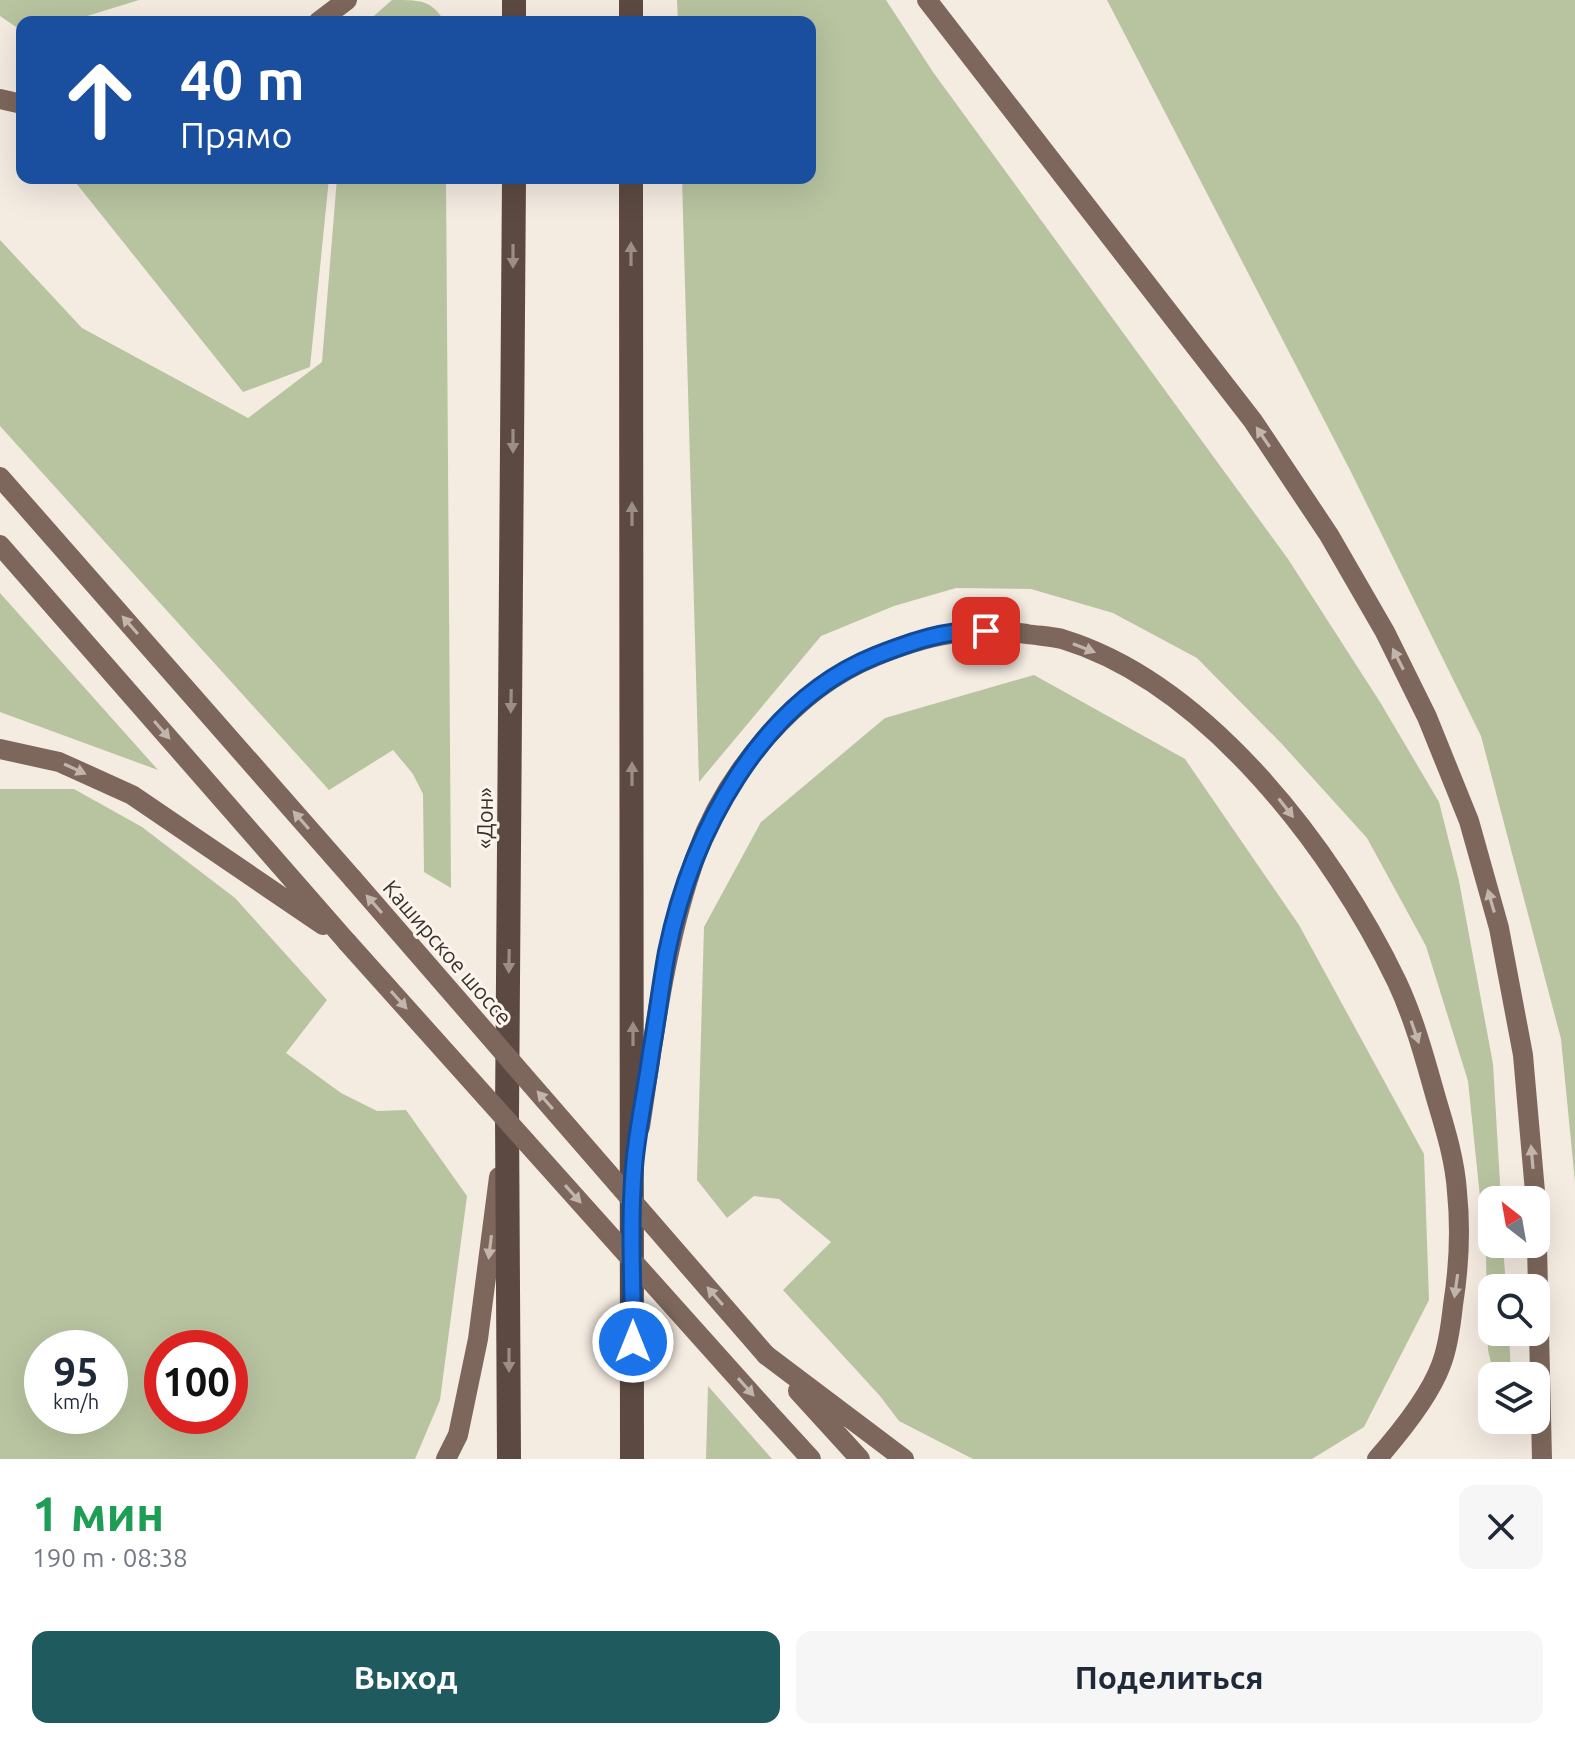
<!DOCTYPE html>
<html lang="ru">
<meta charset="utf-8">
<style>
:root{--surface:#fff;--page:#f6f6f7;--text:#1f2937;--muted:#747a83;--accent:#1f5a5e}
body{margin:0;font-family:Ubuntu,sans-serif;background:var(--page);color:var(--text);height:100vh;display:flex;flex-direction:column;font-size:30px;white-space:nowrap}
*{box-sizing:border-box;margin:0}
p{font-size:26px;color:var(--muted)}
.icon{flex:none;width:44px;height:44px;fill:none;stroke:currentColor;stroke-width:2;stroke-linecap:round;stroke-linejoin:round}
.map{position:relative;height:1459px;overflow:hidden}
.panel{display:flex;flex-direction:column;background:var(--surface);flex:1}
.panel>*{flex:none}
.hud{position:absolute;left:16px;top:16px;width:800px;height:168px;border-radius:16px;box-shadow:0 8px 32px #0002;background:#1a4fa0;color:#fff;overflow:hidden}
.needle{width:52px;rotate:329deg}
.fabs{position:absolute;left:1478px;top:1186px;display:grid;gap:16px}
.fabs a{display:grid;place-items:center;width:72px;height:72px;border-radius:16px;background:var(--surface);box-shadow:0 8px 32px #0002;font-size:40px}
.speed{position:absolute;left:24px;top:1330px;display:flex;gap:16px;font-size:40px;font-weight:700;text-align:center}
.speed>*{display:grid;place-content:center;width:104px;height:104px;border-radius:50%;background:var(--surface);box-shadow:0 8px 32px #0002;line-height:1}
.speed small{font-size:20px;font-weight:400}
.speed .limit{border:12px solid #d22;background:#fff;color:#111}
.pin{position:absolute;display:grid;place-items:center;width:68px;height:68px;color:#fff;margin:-34px;border-radius:16px;box-shadow:0 4px 12px #0006}
.me{position:absolute;width:88px;margin:-44px;rotate:0deg;stroke-linejoin:round;filter:drop-shadow(0 0 6px #0008)}
.turn{display:flex;align-items:center;gap:28px;height:168px;padding:0 32px;font-size:36px}
.turn .icon{width:104px;height:104px;stroke-width:2.5}
.turn b{display:block;font-size:56px;line-height:68px}
.round{display:grid;place-items:center;flex:none;width:84px;height:84px;border-radius:16px;background:var(--page)}
.headline{display:flex;align-items:center;justify-content:space-between;height:136px;padding:0 32px}
h1{font-size:48px;font-weight:700;line-height:60px;color:#1e9e55}
.action{display:flex;gap:16px;margin-top:auto;padding:16px 32px}
.action a{flex:1;height:92px;border-radius:16px;background:var(--accent);color:#fff;font-size:32px;font-weight:700;line-height:92px;text-align:center}
.action a+a{background:var(--page);color:var(--text)}
.map>svg:first-child{display:block}
.green{fill:#b8c4a0;fill-rule:evenodd}
.lines{fill:none;stroke-linecap:round;stroke-linejoin:round}
.major{stroke:#7d675c;stroke-width:20}
.highway{stroke:#5c4a42;stroke-width:24}
.major-bridge{stroke:#7d675c;stroke-width:20}
.oneway{fill:#9c8e87}
.oneway2{fill:#c2b5ac}
.route-casing{stroke:#114b97;stroke-width:20}
.route{stroke:#1a73e8;stroke-width:14}
.labels{text-anchor:middle;dominant-baseline:central;stroke-width:6;stroke-linejoin:round;paint-order:stroke}
.street-label{font-size:22px;fill:#3b302b;stroke:#fbf5ee}
</style>
<div class="map">
<svg width="1575" height="1459" viewBox="0 0 1575 1459">
<rect width="100%" height="100%" fill="#f4ebe1"/>
<path class="green" d="M 0,0 L 139,0 L 68,22 L 22,22 L 22,31 L 0,16 Z
M 392,0 C 422,0 431,0 445,22 L 367,22 Z
M 677,0 L 886,0 L 933,72 L 1288,559 L 1380,702 L 1439,802 L 1459,881 L 1493,1064 L 1501,1200 L 1492,1200 L 1492,1244 L 1503,1244 L 1506,1288 L 1492,1288 L 1492,1332 L 1509,1332 L 1511,1376 L 1494,1376 L 1488,1350 L 1486,1255 L 1468,1081 L 1426,946 L 1367,838 L 1281,743 L 1197,658 L 1113,613 L 1031,589 L 956,588 L 894,606 L 821,636 L 699,782 L 682,178 L 810,178 L 810,22 L 678,22 Z
M 1107,0 L 1575,0 L 1575,1182 L 1561,1039 L 1481,736 L 1351,472 Z
M 72,178 L 329,178 L 310,367 L 243,392 Z
M 337,178 L 446,178 L 451,888 L 424,872 L 423,794 L 413,774 L 393,750 L 329,790 L 0,426 L 0,240 L 82,328 L 248,418 L 322,362 Z
M 0,593 L 158,770 L 0,712 Z
M 1034,675 L 1185,759 L 1299,925 L 1424,1154 L 1429,1300 L 1364,1427 L 1312,1459 L 973,1459 L 899,1421 L 880,1396 L 783,1290 L 831,1242 L 779,1199 L 754,1196 L 727,1218 L 697,1180 L 704,927 L 761,822 L 885,718 Z
M 0,789 L 74,789 L 142,827 L 235,898 L 327,1000 L 286,1053 L 341,1093 L 377,1111 L 406,1110 L 467,1196 L 440,1400 L 415,1459 L 0,1459 ZM 42,1348 L 110,1348 L 110,1416 L 42,1416 ZM 162,1348 L 230,1348 L 230,1416 L 162,1416 Z
M 708,1386 L 772,1459 L 773,1459 L 706,1459 Z"/>
<g class="lines">
<path class="major" d="M 927,0 L 1253,421 L 1329,535 L 1385,632 L 1427,717 L 1469,821 L 1499,928 L 1523,1055 L 1536,1203 L 1542,1459
M 318,22 L 347,0
M 0,99 L 22,104
M 0,477 L 353,879
M 0,545 L 347,942
M 0,749 L 59,762 L 132,795 L 323,925
M 640,1127 C 654,1035 665,941 697,853 C 726,773 795,689 874,657 C 927,635 970,626 1027,634 C 1039,636 1051,636 1062,639 C 1207,683 1334,850 1397,982 C 1414,1018 1425,1059 1436,1098 C 1445,1128 1455,1160 1457,1192 C 1461,1231 1459,1267 1453,1305 C 1451,1324 1448,1347 1441,1365 C 1430,1395 1398,1435 1377,1459
M 766,1355 L 904,1459
M 798,1391 L 860,1459
M 767,1411 L 811,1459
M 446,1459 L 458,1435 L 478,1339 L 499,1177"/>
<path class="highway" d="M 514,22 L 514,0
M 631,22 L 631,0
M 631,178 L 632,1459
M 509,1459 L 507,1114 L 514,178"/>
<path class="major-bridge" d="M 353,879 L 766,1355
M 347,942 L 767,1411"/>
</g>
<defs><path id="oneway-solid" d="M-6-.8H1V-3.2L6.5 0L1 3.2V.8H-6Z" transform="scale(2)"/></defs>
<g class="oneway">
<use href="#oneway-solid" transform="translate(631 254) rotate(-90)"/>
<use href="#oneway-solid" transform="translate(513 256) rotate(90)"/>
<use href="#oneway-solid" transform="translate(513 441) rotate(90)"/>
<use href="#oneway-solid" transform="translate(632 514) rotate(-90)"/>
<use href="#oneway-solid" transform="translate(511 701) rotate(91)"/>
<use href="#oneway-solid" transform="translate(632 774) rotate(-90)"/>
<use href="#oneway-solid" transform="translate(509 961) rotate(91)"/>
<use href="#oneway-solid" transform="translate(633 1034) rotate(-90)"/>
<use href="#oneway-solid" transform="translate(509 1360) rotate(90)"/>
</g>
<g class="oneway2">
<use href="#oneway-solid" transform="translate(1263 437) rotate(-124)"/>
<use href="#oneway-solid" transform="translate(130 625) rotate(-131)"/>
<use href="#oneway-solid" transform="translate(1084 648) rotate(21)"/>
<use href="#oneway-solid" transform="translate(1398 659) rotate(-117)"/>
<use href="#oneway-solid" transform="translate(162 730) rotate(49)"/>
<use href="#oneway-solid" transform="translate(75 769) rotate(25)"/>
<use href="#oneway-solid" transform="translate(1286 808) rotate(52)"/>
<use href="#oneway-solid" transform="translate(301 820) rotate(-131)"/>
<use href="#oneway-solid" transform="translate(1491 901) rotate(-106)"/>
<use href="#oneway-solid" transform="translate(374 904) rotate(-131)"/>
<use href="#oneway-solid" transform="translate(399 1000) rotate(48)"/>
<use href="#oneway-solid" transform="translate(1415 1032) rotate(71)"/>
<use href="#oneway-solid" transform="translate(545 1100) rotate(-131)"/>
<use href="#oneway-solid" transform="translate(1532 1157) rotate(-95)"/>
<use href="#oneway-solid" transform="translate(573 1194) rotate(48)"/>
<use href="#oneway-solid" transform="translate(490 1247) rotate(97)"/>
<use href="#oneway-solid" transform="translate(1456 1286) rotate(98)"/>
<use href="#oneway-solid" transform="translate(715 1296) rotate(-131)"/>
<use href="#oneway-solid" transform="translate(746 1387) rotate(48)"/>
</g>
<g class="lines">
<defs>
<path id="route" d="M 633,1342 C 633,1286 629,1223 634,1167 C 637,1129 646,1091 651,1053 C 657,1019 661,985 667,952 C 691,835 759,703 875,656 C 911,642 946,629 986,631"/>
</defs>
<use href="#route" class="route-casing"/>
<use href="#route" class="route"/>
</g>
<g class="labels">
<g class="street-label">
<text transform="translate(484 818) rotate(-89)">«Дон»</text>
<text transform="translate(448 952) rotate(49)">Каширское шоссе</text>
</g>
</g>
</svg>
<div class="fabs">
<a><svg class="needle" viewBox="-14 -14 28 28"><path d="M0-13l5 13h-10z" fill="#e53935"/><path d="M0 13l5-13h-10z" fill="#747a83"/></svg></a>
<a><svg class="icon" aria-label="search" viewBox="0 0 24 24"><circle cx="10" cy="10" r="6"/><path d="M15 15l6 6"/></svg></a>
<a><svg class="icon" aria-label="layers" viewBox="0 0 24 24"><path d="M12 4l9 5-9 5-9-5zM3 14l9 5 9-5"/></svg></a>
</div>
<div class="speed"><div>95<small>km/h</small></div><div class="limit">100</div></div>
<div class="pin" style="left:986px;top:631px;background:#d93025"><svg class="icon" aria-label="arrive" viewBox="0 0 24 24"><path d="M6 21V4h12l-3 4 3 4H6"/></svg></div>
<svg class="me" style="left:633px;top:1342px" viewBox="-20 -20 40 40"><circle r="17" fill="#1a73e8" stroke="#fff" stroke-width="3"/><path d="M0-11L8 9 0 5-8 9z" fill="#fff"/></svg>
<div class="hud">
<div class="turn"><svg class="icon" aria-label="ahead" viewBox="0 0 24 24"><path d="M12 20V5M6 11l6-6 6 6"/></svg><div><b>40 m</b>Прямо</div></div>
</div>
</div>
<section class="panel">
<div class="headline"><div><h1>1 мин</h1><p>190 m · 08:38</p></div><a class="round"><svg class="icon" aria-label="close" viewBox="0 0 24 24"><path d="M6 6l12 12M18 6L6 18"/></svg></a></div>
<div class="action"><a>Выход</a><a>Поделиться</a></div>
</section>
